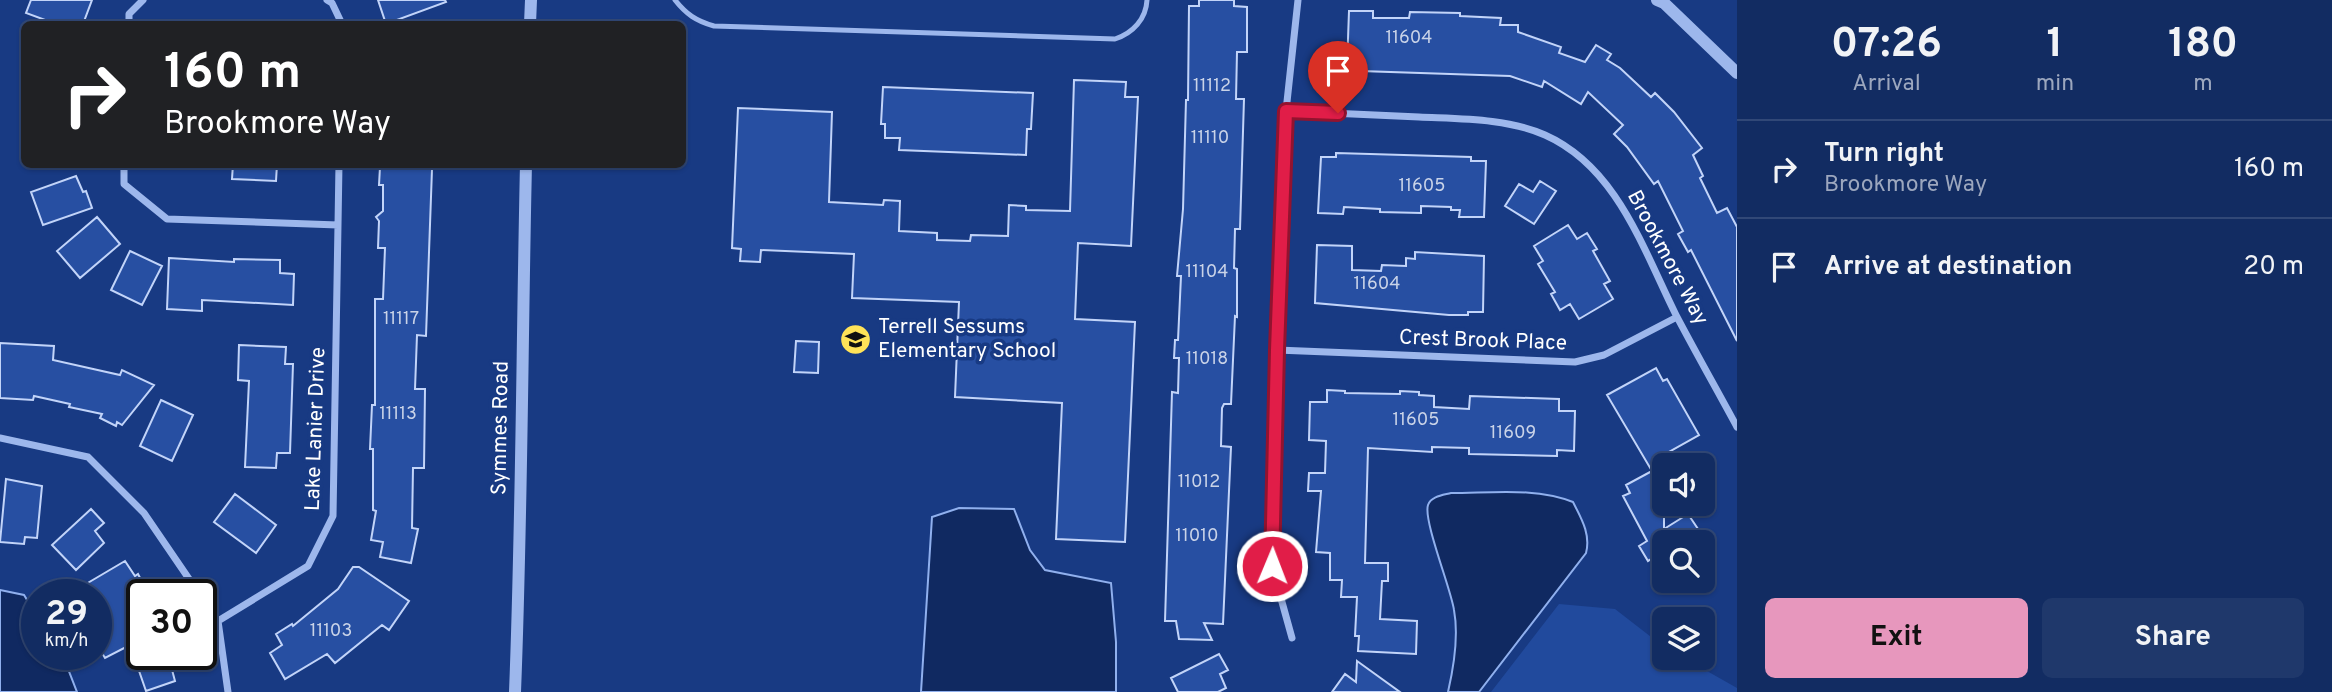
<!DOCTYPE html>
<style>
:root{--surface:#122c62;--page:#1f386b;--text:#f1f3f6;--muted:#9ca7be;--line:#314877;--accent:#e797bd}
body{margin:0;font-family:Overpass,sans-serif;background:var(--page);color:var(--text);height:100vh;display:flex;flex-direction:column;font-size:26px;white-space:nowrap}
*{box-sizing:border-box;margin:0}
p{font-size:23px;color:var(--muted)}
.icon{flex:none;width:38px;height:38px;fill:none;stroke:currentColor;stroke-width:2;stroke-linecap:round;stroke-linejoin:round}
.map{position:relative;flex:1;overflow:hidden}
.panel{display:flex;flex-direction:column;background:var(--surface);width:595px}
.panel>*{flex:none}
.banner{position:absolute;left:21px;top:21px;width:665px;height:147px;border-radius:10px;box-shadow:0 2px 5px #0004,0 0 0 2px var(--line);background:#202124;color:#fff;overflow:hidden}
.tools{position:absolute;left:1652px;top:453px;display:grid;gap:14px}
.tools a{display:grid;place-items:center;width:63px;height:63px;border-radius:10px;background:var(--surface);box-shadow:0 2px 5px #0004,0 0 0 2px var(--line);font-size:35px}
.speed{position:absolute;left:21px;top:579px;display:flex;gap:14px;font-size:35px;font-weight:700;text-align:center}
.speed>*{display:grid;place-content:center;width:91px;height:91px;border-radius:50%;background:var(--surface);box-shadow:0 2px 5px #0004,0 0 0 2px var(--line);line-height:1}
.speed small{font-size:18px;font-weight:400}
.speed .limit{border:4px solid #111;border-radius:10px;background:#fff;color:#111}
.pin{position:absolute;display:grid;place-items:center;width:60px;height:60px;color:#fff;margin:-72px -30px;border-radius:50% 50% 50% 0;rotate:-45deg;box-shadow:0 0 7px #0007}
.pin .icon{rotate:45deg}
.me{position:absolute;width:77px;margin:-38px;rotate:1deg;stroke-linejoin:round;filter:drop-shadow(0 0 5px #0008)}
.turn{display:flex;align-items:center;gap:24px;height:147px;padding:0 28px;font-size:32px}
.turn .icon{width:91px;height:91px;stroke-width:2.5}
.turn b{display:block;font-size:49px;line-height:60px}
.eta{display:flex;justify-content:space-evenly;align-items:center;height:119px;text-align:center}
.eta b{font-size:42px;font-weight:700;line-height:49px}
.button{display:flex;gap:14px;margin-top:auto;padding:14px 28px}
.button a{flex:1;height:80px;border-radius:10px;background:var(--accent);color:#111;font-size:28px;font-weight:700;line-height:80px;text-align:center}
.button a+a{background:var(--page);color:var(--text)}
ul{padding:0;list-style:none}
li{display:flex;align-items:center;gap:21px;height:98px;padding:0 28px;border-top:2px solid var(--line)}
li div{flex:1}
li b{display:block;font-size:26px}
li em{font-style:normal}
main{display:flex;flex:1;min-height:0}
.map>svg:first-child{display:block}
.green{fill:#214a9d}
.water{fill:#102961;stroke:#90b0ee;stroke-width:2}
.building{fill:#274fa2;stroke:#c2d4f9;stroke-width:2}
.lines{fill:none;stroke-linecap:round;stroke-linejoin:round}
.service{stroke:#9db7ec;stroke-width:5}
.minor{stroke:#9db7ec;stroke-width:7}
.tertiary{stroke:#9db7ec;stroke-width:12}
.route-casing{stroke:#92132f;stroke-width:18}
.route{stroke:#e11d48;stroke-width:12}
.labels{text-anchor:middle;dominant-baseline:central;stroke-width:7;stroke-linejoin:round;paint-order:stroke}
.number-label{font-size:18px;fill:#c9d3e8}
.street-label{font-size:21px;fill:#fff;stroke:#183a83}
.poi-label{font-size:21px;fill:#fff;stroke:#183a83;text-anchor:start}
</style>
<main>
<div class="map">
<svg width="1737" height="692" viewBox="0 0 1737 692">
<rect width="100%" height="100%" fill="#183a83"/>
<path class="green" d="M 1559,604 L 1615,609 L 1664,647 L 1664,658 L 1684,658 L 1737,688 L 1737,692 L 1491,692 Z"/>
<path class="water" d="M 1451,493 C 1490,493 1536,487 1573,502 C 1581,518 1591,534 1586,553 L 1479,692 L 1448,692 C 1454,666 1459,637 1454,610 C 1451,589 1423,520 1428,505 C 1431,496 1444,495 1451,493 Z
M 959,508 L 1014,509 L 1030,550 L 1045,570 L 1111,583 L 1116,642 L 1116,692 L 921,692 L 932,517 Z
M 0,590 L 24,595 L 37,616 L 37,654 L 60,655 L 68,669 L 77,692 L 0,692 Z"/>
<path class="building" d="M 31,0 L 92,0 L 83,24 L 56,24 L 26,13 Z
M 378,0 L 445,0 L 446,2 L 386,24 Z
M 1199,0 L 1234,0 L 1234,6 L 1247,7 L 1247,52 L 1237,52 L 1236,99 L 1244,99 L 1240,229 L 1235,229 L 1234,268 L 1237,269 L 1237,317 L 1235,316 L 1231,404 L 1224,404 L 1222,408 L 1221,446 L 1231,447 L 1223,624 L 1204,623 L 1212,640 L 1179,639 L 1176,621 L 1165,621 L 1172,392 L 1178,393 L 1179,358 L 1174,358 L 1175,340 L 1178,340 L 1181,276 L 1177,276 L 1183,209 L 1186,100 L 1188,100 L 1189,6 L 1199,6 Z
M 1349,11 L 1373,11 L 1373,18 L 1409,18 L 1410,12 L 1460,13 L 1460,16 L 1501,18 L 1500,25 L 1518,25 L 1518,32 L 1561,47 L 1559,53 L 1585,62 L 1596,45 L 1611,54 L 1607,60 L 1620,68 L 1651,97 L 1655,93 L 1674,112 L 1702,148 L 1693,155 L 1703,176 L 1700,178 L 1717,213 L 1727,208 L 1737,227 L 1737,341 L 1691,250 L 1688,252 L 1678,234 L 1683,231 L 1658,181 L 1654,184 L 1627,147 L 1614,134 L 1623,125 L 1588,92 L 1581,104 L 1544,81 L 1542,87 L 1510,76 L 1361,71 L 1362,67 L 1347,67 Z
M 1074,80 L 1126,82 L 1125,97 L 1138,97 L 1131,246 L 1078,243 L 1075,319 L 1135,322 L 1125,542 L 1056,539 L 1062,403 L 955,397 L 959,302 L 852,298 L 854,254 L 761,250 L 760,262 L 740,261 L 741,249 L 732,248 L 738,108 L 832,112 L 829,202 L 883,205 L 884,200 L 900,201 L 899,231 L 937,233 L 937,240 L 970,241 L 971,235 L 1008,236 L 1009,205 L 1026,206 L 1026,210 L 1070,211 Z
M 883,87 L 1033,93 L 1031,129 L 1027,129 L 1026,155 L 899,150 L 900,138 L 885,138 L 885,124 L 881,124 Z
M 1336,153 L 1471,157 L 1471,161 L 1486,161 L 1484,217 L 1459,217 L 1460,210 L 1451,210 L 1451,207 L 1421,206 L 1421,213 L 1380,212 L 1380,209 L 1344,207 L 1343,214 L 1318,213 L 1321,157 L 1336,157 Z
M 233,164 L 277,164 L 276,181 L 232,179 Z
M 380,167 L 432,169 L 426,336 L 417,335 L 415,389 L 425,389 L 424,468 L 413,468 L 412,528 L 418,529 L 411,563 L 380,557 L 383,542 L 371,540 L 376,511 L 373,510 L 373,449 L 370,449 L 372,405 L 375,405 L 375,299 L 383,299 L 385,248 L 378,248 L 379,221 L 376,217 L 383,211 L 383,185 L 379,185 Z
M 76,176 L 83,192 L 86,191 L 92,208 L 43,225 L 31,192 Z
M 1540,181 L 1556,191 L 1534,224 L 1505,206 L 1519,184 L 1533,192 Z
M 97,217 L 120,244 L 80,278 L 57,251 Z
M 1568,225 L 1577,239 L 1587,233 L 1597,249 L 1593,251 L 1610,281 L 1604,284 L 1613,299 L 1579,319 L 1570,304 L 1560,310 L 1551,294 L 1555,292 L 1538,264 L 1543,261 L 1534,246 Z
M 1317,245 L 1352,246 L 1352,270 L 1381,271 L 1382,265 L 1406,266 L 1406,258 L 1415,259 L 1415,252 L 1484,256 L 1483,312 L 1468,312 L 1468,315 L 1449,315 L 1315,303 Z
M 130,251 L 162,266 L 142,305 L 111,290 Z
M 169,258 L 234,262 L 234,259 L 280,260 L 280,273 L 294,274 L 293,305 L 202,300 L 202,311 L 167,309 Z
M 796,341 L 819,342 L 818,373 L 794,372 Z
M 0,343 L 54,346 L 53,360 L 120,375 L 122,370 L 154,385 L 122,425 L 117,422 L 116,426 L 100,418 L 102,414 L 69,407 L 70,404 L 34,396 L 33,400 L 0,398 Z
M 239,345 L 286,347 L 285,364 L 293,364 L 290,453 L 277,453 L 276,468 L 245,467 L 249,381 L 238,380 Z
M 1656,368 L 1663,381 L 1667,379 L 1699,435 L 1669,452 L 1676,466 L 1664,466 L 1664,529 L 1688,514 L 1698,529 L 1687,536 L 1691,542 L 1664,542 L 1664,573 L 1654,557 L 1648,561 L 1639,546 L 1647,541 L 1623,496 L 1630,493 L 1626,485 L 1652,471 L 1607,395 Z
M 1327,390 L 1345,391 L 1345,393 L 1400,394 L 1400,391 L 1419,392 L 1419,395 L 1434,396 L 1434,407 L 1469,409 L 1470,396 L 1559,399 L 1559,411 L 1575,411 L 1574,451 L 1557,450 L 1557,456 L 1469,454 L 1469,448 L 1432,447 L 1432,452 L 1368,448 L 1365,563 L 1388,563 L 1388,581 L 1382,581 L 1380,619 L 1417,621 L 1416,654 L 1358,651 L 1359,636 L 1355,636 L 1357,597 L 1341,597 L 1342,580 L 1330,580 L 1330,553 L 1316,552 L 1321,491 L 1308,491 L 1309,473 L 1325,473 L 1326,441 L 1309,440 L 1310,402 L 1327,402 Z
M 161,400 L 193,415 L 172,461 L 140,446 Z
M 6,479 L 42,486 L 37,538 L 25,537 L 24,544 L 0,542 Z
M 235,494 L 276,525 L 256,553 L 214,522 Z
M 91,509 L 104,523 L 95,531 L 104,543 L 76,570 L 52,545 Z
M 125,561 L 135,576 L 138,574 L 149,595 L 142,595 L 142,654 L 197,654 L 198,657 L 171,666 L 175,681 L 146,691 L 130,645 L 105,658 L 96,643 L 96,624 L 103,621 L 96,608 L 96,595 L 89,595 L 86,590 L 86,584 Z
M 353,567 L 359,567 L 409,601 L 389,630 L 382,625 L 335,663 L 327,654 L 285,679 L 270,653 L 282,645 L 276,634 L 292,624 L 293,626 L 338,589 Z
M 1219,654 L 1228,670 L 1220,674 L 1226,688 L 1218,692 L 1178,692 L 1171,678 Z
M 1357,661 L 1400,692 L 1332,692 L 1345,674 L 1356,682 Z"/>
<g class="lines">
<path class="service" d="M 675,0 C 686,14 696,21 714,26 L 1115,39 C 1133,33 1146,19 1147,0"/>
<path class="minor" d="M 327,0 L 332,3 L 342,24
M 129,24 L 129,14 L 143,0
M 1286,111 C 1330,113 1375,115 1419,117 C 1460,119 1506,118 1545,135 C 1617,167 1643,249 1676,315 C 1696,353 1717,390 1737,427
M 124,164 L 124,184 L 167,219 L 338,225 L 339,164
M 1277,350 L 1575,362 L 1604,355 L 1677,317
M 0,438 L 88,457 L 144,513 L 200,595
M 201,596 L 218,621 L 228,692
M 218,621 L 308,566 L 333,516 L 338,225
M 1292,638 L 1272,566 L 1277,350 L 1286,111 L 1298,0"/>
<path class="tertiary" d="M 1657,0 L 1664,3 L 1737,73
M 530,24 L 531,0
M 515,692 C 522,516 522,340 526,164"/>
</g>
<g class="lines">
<defs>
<path id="route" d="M 1272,566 L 1277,350 L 1286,111 L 1338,113"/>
</defs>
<use href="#route" class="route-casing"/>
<use href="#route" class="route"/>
</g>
<defs>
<symbol id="school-disc" viewBox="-11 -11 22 22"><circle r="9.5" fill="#ffe358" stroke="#183a83"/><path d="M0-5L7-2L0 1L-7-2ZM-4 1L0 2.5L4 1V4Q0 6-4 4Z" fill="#111"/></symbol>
</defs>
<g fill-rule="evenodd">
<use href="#school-disc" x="838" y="322" width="35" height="35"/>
</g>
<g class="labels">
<g class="number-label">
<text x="1409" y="38">11604</text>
<text x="1212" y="86">11112</text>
<text x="1210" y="138">11110</text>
<text x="1422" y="186">11605</text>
<text x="1207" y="272">11104</text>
<text x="1377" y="284">11604</text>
<text x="401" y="319">11117</text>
<text x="1207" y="359">11018</text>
<text x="398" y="414">11113</text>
<text x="1416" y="420">11605</text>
<text x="1513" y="433">11609</text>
<text x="1199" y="482">11012</text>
<text x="1197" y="536">11010</text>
<text x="331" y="631">11103</text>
</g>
<g class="street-label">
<text transform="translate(1667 258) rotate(62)">Brookmore Way</text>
<text transform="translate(1483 341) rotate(2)">Crest Brook Place</text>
<text transform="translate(501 428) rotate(-89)">Symmes Road</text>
<text transform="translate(316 429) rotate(-88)">Lake Lanier Drive</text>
</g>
<g class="poi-label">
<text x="878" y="327">Terrell Sessums<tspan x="878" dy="24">Elementary School</tspan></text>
</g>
</g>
</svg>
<div class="tools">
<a><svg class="icon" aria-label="sound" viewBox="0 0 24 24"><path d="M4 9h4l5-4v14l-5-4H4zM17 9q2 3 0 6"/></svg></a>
<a><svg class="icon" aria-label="search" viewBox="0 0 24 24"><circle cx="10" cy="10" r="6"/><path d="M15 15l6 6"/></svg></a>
<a><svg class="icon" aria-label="layers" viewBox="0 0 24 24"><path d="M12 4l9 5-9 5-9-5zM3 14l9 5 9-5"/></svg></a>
</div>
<div class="speed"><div>29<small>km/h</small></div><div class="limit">30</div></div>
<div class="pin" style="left:1338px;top:113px;background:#d93025"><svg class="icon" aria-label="arrive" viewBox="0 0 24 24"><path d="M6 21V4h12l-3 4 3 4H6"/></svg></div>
<svg class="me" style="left:1272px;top:566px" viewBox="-20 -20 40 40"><circle r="17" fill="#e11d48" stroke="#fff" stroke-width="3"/><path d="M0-11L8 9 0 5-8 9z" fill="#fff"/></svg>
<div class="banner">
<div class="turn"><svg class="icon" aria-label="right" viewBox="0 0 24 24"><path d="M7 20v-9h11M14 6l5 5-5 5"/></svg><div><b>160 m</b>Brookmore Way</div></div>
</div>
</div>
<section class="panel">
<div class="eta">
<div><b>07:26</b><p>Arrival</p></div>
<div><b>1</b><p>min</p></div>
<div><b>180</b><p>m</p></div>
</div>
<ul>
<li><svg class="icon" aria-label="right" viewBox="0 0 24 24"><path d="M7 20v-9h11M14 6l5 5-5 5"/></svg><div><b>Turn right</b><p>Brookmore Way</p></div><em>160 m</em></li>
<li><svg class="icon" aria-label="arrive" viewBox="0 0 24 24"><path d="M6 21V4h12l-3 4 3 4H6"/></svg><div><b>Arrive at destination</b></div><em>20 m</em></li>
</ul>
<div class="button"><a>Exit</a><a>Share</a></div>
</section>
</main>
